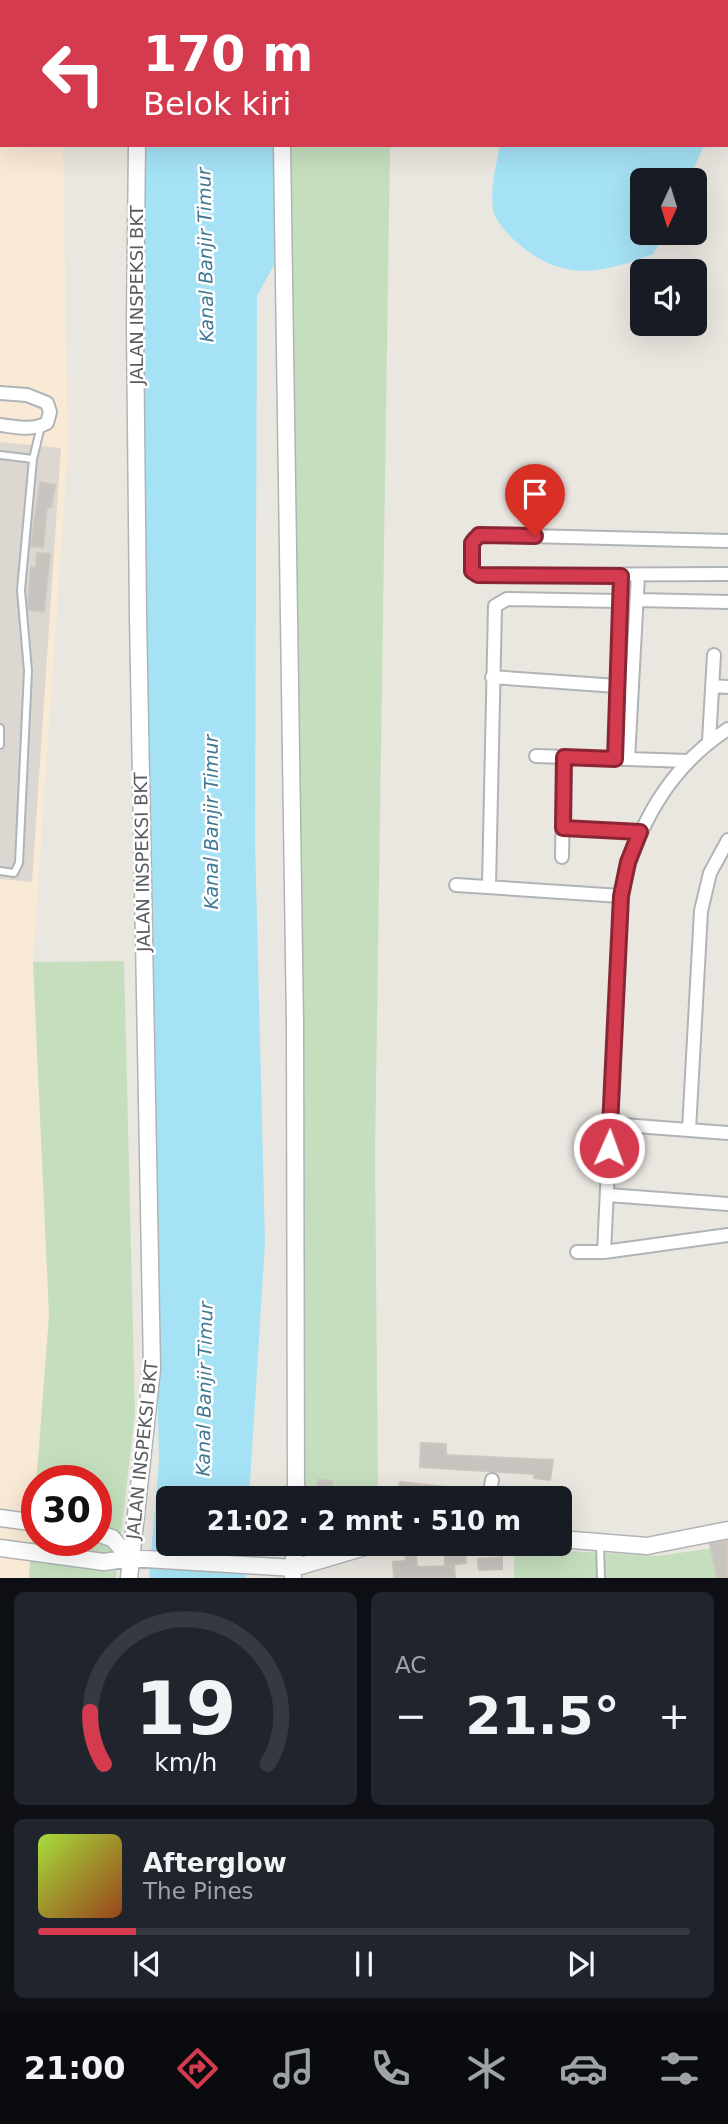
<!DOCTYPE html>
<html lang="id">
<meta charset="utf-8">
<style>
body{margin:0;font-family:"DejaVu Sans",sans-serif;background:#20242c;color:#f1f3f6;height:100vh;display:flex;flex-direction:column;font-size:26px;white-space:nowrap}
*{box-sizing:border-box;margin:0}
p{font-size:23px;color:#9ea1a6}
.icon{flex:none;width:38px;height:38px;fill:none;stroke:currentColor;stroke-width:2;stroke-linecap:round;stroke-linejoin:round}
.map{position:relative;height:1578px;overflow:hidden}
.side{display:flex;flex-direction:column;gap:14px;padding:14px;background:#0d0f14;flex:1}
.side>*{flex:none}
.banner{position:absolute;left:0px;top:0px;width:728px;height:147px;box-shadow:0 7px 28px #0002;background:#d53b4e;color:#fff;overflow:hidden}
.needle{width:46px;rotate:184deg}
.tools{position:absolute;left:630px;top:168px;display:grid;gap:14px}
.tools a{display:grid;place-items:center;width:77px;height:77px;border-radius:10px;background:#171b24;box-shadow:0 7px 28px #0002;font-size:35px}
.speed{position:absolute;left:21px;top:1465px;display:flex;gap:14px;font-size:35px;font-weight:700;text-align:center}
.speed>*{display:grid;place-content:center;width:91px;height:91px;border-radius:50%;background:#171b24;box-shadow:0 7px 28px #0002;line-height:1}
.speed .limit{border:10px solid #d22;background:#fff;color:#111}
.pin{position:absolute;display:grid;place-items:center;width:60px;height:60px;color:#fff;margin:-72px -30px;border-radius:50% 50% 50% 0;rotate:-45deg;box-shadow:0 0 7px #0007}
.pin .icon{rotate:45deg}
.me{position:absolute;width:77px;margin:-38px;rotate:2deg;stroke-linejoin:round;filter:drop-shadow(0 0 5px #0008)}
.turn{display:flex;align-items:center;gap:24px;height:147px;padding:0 28px;font-size:32px}
.turn .icon{width:91px;height:91px;stroke-width:2.5}
.turn b{display:block;font-size:49px;line-height:60px}
.big{font-size:52px;font-weight:600;line-height:1.1}
.side .widget{flex:1;display:flex;flex-direction:column;justify-content:center;gap:10px;min-width:0;padding:0 24px;border-radius:10px;background:#20242c}
.side .dial{align-items:center;gap:0}
.dial svg{height:182px;overflow:visible;fill:none;stroke:#363941;stroke-width:7;stroke-linecap:round;text-anchor:middle}
.dial text{fill:#f1f3f6;stroke:none}
.song{display:flex;align-items:center;gap:21px}
.cover{width:84px;height:84px;border-radius:10px;background:linear-gradient(135deg,hsl(80 70% 55%),hsl(20 70% 35%))}
.played{height:7px;border-radius:4px;background:linear-gradient(90deg,#d53b4e 15%,#363941 15%)}
.keys{display:flex;justify-content:space-around;direction:ltr}
.heat{display:flex;justify-content:space-between;align-items:center;font-size:38px;direction:ltr}
.side .tiles{flex:1;display:grid;gap:14px;grid-template-columns:1fr 1fr}
.widget:last-child{grid-column:span 2}
.trip{position:absolute;left:156px;top:1486px;width:416px;height:70px;border-radius:10px;background:#171b24;box-shadow:0 7px 28px #0002;font-weight:600;line-height:70px;text-align:center}
.dock{display:flex;height:112px;justify-content:space-around;align-items:center;background:#090b0e;color:#9ea1a6}
.dock .icon{width:49px;height:49px}
.dock .current{color:#d53b4e}
.dock b{font-size:32px;color:#f1f3f6}
.map>svg:first-child{display:block}
.commercial{fill:#f9ead6}
.education{fill:#ddd7d1}
.green{fill:#c5dfbe;fill-rule:evenodd}
.water{fill:#a5e2f5}
.building{fill:#c7c3be;stroke:#cec6bf;stroke-width:2}
.lines{fill:none;stroke-linecap:round;stroke-linejoin:round}
.service-casing{stroke:#b0b4b6;stroke-width:10}
.minor-casing{stroke:#b0b4b6;stroke-width:16}
.tertiary-casing{stroke:#b0b4b6;stroke-width:19}
.service{stroke:#fff;stroke-width:6}
.minor{stroke:#fff;stroke-width:12}
.tertiary{stroke:#fff;stroke-width:16}
.route-casing{stroke:#8a2633;stroke-width:18}
.route{stroke:#d53b4e;stroke-width:12}
.labels{text-anchor:middle;dominant-baseline:central;stroke-width:5;stroke-linejoin:round;paint-order:stroke}
.street-label{font-size:18px;fill:#595d5f;stroke:#fff}
.water-label{font-size:19px;font-style:italic;fill:#407993;stroke:#fff}
</style>
<div class="map">
<svg width="728" height="1578" viewBox="0 0 728 1578">
<rect width="100%" height="100%" fill="#eae6e0"/>
<path class="commercial" d="M 0,0 L 68,0 L 2,2 L 2,145 L 63,145 L 68,450 L 33,962 L 49,1316 L 29,1578 L 0,1578 Z"/>
<path class="education" d="M 0,442 L 61,448 L 32,882 L 0,879 Z"/>
<path class="green" d="M 282,145 L 390,145 L 375,1155 L 378,1498 L 294,1498 Z
M 124,961 L 135,1413 L 116,1578 L 29,1578 L 49,1316 L 33,962 ZM 37,1480 L 96,1480 L 96,1540 L 37,1540 Z
M 294,1544 L 375,1544 L 294,1568 Z
M 514,1548 L 657,1556 L 714,1548 L 718,1578 L 514,1578 Z"/>
<path class="water" d="M 141,145 L 282,145 L 282,250 L 257,296 L 255,841 L 265,1243 L 249,1498 L 168,1498 L 168,1544 L 247,1544 L 245,1578 L 149,1578 L 159,1462 L 140,561 Z
M 500,145 L 704,145 L 689,180 L 642,180 L 642,233 L 665,233 L 653,254 C 599,275 560,282 514,240 C 507,233 494,219 493,209 C 490,188 496,166 500,145 Z"/>
<path class="building" d="M 40,482 L 55,485 L 51,507 L 47,507 L 43,547 L 31,546 Z
M 37,553 L 50,554 L 44,612 L 28,610 L 31,567 L 36,567 Z
M 421,1443 L 446,1444 L 446,1455 L 553,1460 L 550,1480 L 534,1478 L 535,1474 L 420,1467 Z
M 318,1480 L 332,1481 L 331,1493 L 317,1492 Z
M 400,1482 L 481,1491 L 480,1498 L 397,1498 Z
M 727,1541 L 728,1578 L 717,1578 L 710,1544 Z
M 415,1549 L 417,1567 L 454,1566 L 455,1578 L 394,1578 L 393,1562 L 406,1561 L 405,1550 Z
M 465,1549 L 466,1563 L 445,1565 L 445,1550 Z
M 502,1557 L 502,1569 L 479,1570 L 478,1559 Z"/>
<g class="lines">
<defs>
<path id="service" d="M 0,455 L 33,459
M 0,728 L 0,745
M 0,871 L 14,873 L 19,863 L 28,671 L 21,590 L 33,459 L 41,426
M 600,1545 L 601,1578"/>
<path id="minor" d="M 30,2 L 30,0
M 0,393 L 27,395 L 47,403 L 50,412 L 47,423 C 32,431 16,427 0,425
M 728,541 L 483,535 L 473,539 L 471,568 L 478,575 L 728,574
M 637,600 L 728,602
M 492,677 L 617,686
M 712,686 L 728,687
M 709,741 L 714,655
M 536,756 L 689,761
M 615,759 L 621,576
M 628,759 L 638,575
M 563,828 L 640,832
M 562,857 L 564,757
M 456,885 L 621,896
M 489,886 L 495,606 L 507,599 L 620,601
M 610,1124 L 728,1133
M 689,1130 L 701,911 L 710,873 L 728,840
M 608,1195 L 728,1204
M 577,1252 L 604,1252 L 728,1235
M 604,1252 L 621,896 C 635,828 669,767 728,729
M 489,1498 L 492,1480"/>
<path id="tertiary" d="M 139,2 L 139,0
M 284,2 L 285,0
M 282,145 L 295,1024 L 296,1498
M 0,1518 L 37,1523
M 96,1533 L 112,1538 L 130,1558
M 560,1539 L 647,1546 L 728,1530
M 0,1548 L 104,1562 L 130,1558 L 294,1568 L 375,1544
M 293,1576 L 295,1544
M 129,1578 L 152,1369 L 138,616 L 135,326 L 137,145"/>
</defs>
<use href="#service" class="service-casing"/>
<use href="#minor" class="minor-casing"/>
<use href="#tertiary" class="tertiary-casing"/>
<use href="#service" class="service"/>
<use href="#minor" class="minor"/>
<use href="#tertiary" class="tertiary"/>
</g>
<g class="lines">
<defs>
<path id="route" d="M 535,536 L 479,535 L 472,543 L 472,571 L 478,575 L 621,576 L 615,759 L 564,757 L 563,828 L 640,832 L 628,862 L 621,896 L 609,1148"/>
</defs>
<use href="#route" class="route-casing"/>
<use href="#route" class="route"/>
</g>
<g class="labels">
<g class="street-label">
<text transform="translate(136 295) rotate(-90)">JALAN INSPEKSI BKT</text>
<text transform="translate(142 862) rotate(-91)">JALAN INSPEKSI BKT</text>
<text transform="translate(142 1450) rotate(-84)">JALAN INSPEKSI BKT</text>
</g>
<g class="water-label">
<text transform="translate(205 255) rotate(-91)">Kanal Banjir Timur</text>
<text transform="translate(211 822) rotate(-90)">Kanal Banjir Timur</text>
<text transform="translate(204 1389) rotate(-89)">Kanal Banjir Timur</text>
</g>
</g>
</svg>
<div class="tools">
<a><svg class="needle" viewBox="-14 -14 28 28"><path d="M0-13l5 13h-10z" fill="#e53935"/><path d="M0 13l5-13h-10z" fill="#9ea1a6"/></svg></a>
<a><svg class="icon" aria-label="sound" viewBox="0 0 24 24"><path d="M4 9h4l5-4v14l-5-4H4zM17 9q2 3 0 6"/></svg></a>
</div>
<div class="speed"><div class="limit">30</div></div>
<div class="pin" style="left:535px;top:536px;background:#d93025"><svg class="icon" aria-label="arrive" viewBox="0 0 24 24"><path d="M6 21V4h12l-3 4 3 4H6"/></svg></div>
<svg class="me" style="left:609px;top:1148px" viewBox="-20 -20 40 40"><circle r="17" fill="#d53b4e" stroke="#fff" stroke-width="3"/><path d="M0-11L8 9 0 5-8 9z" fill="#fff"/></svg>
<div class="trip">21:02 · 2 mnt · 510 m</div>
<div class="banner">
<div class="turn"><svg class="icon" aria-label="left" viewBox="0 0 24 24"><path d="M17 20v-9H6M10 6l-5 5 5 5"/></svg><div><b>170 m</b>Belok kiri</div></div>
</div>
</div>
<section class="side">
<div class="tiles">
<div class="widget dial"><svg viewBox="0 0 100 80">
<path d="M14 69A42 42 0 1 1 86 69"/>
<path d="M14 69A42 42 0 0 1 8 46" stroke="#d53b4e"/>
<text x="50" y="56" font-size="32" font-weight="700">19</text>
<text x="50" y="72" font-size="11">km/h</text>
</svg></div>
<div class="widget"><p>AC</p>
<div class="heat"><a>−</a><b class="big">21.5°</b><a>+</a></div>
</div>
<div class="widget">
<div class="song"><i class="cover"></i><div><b>Afterglow</b><p>The Pines</p></div></div>
<div class="played"></div>
<div class="keys"><svg class="icon" aria-label="previous" viewBox="0 0 24 24"><path d="M18 5L8 12l10 7zM5 5v14"/></svg><svg class="icon" aria-label="pause" viewBox="0 0 24 24"><path d="M8 5v14M16 5v14"/></svg><svg class="icon" aria-label="next" viewBox="0 0 24 24"><path d="M6 5l10 7-10 7zM19 5v14"/></svg></div>
</div>
</div>
</section>
<nav class="dock">
<b>21:00</b>
<svg class="icon current" aria-label="directions" viewBox="0 0 24 24"><path d="M12 3l9 9-9 9-9-9zM9 14v-3h6M13 9l2 2-2 2"/></svg>
<svg class="icon" aria-label="music" viewBox="0 0 24 24"><path d="M9 18V5l10-2v13"/><circle cx="6" cy="18" r="3"/><circle cx="16" cy="16" r="3"/></svg>
<svg class="icon" aria-label="phone" viewBox="0 0 24 24"><path d="M5 4h4l2 5-3 2q2 4 5 5l2-3 5 2v4C11 20 4 13 5 4z"/></svg>
<svg class="icon" aria-label="climate" viewBox="0 0 24 24"><path d="M12 3v18M4 7l16 10M4 17L20 7"/></svg>
<svg class="icon" aria-label="car" viewBox="0 0 24 24"><path d="M5 17H2v-5l4-1 3-4h7l3 4 3 1v5h-3M9 17h6M6 11h13"/><circle cx="7" cy="17" r="2"/><circle cx="17" cy="17" r="2"/></svg>
<svg class="icon" aria-label="filters" viewBox="0 0 24 24"><path d="M4 7h16M4 17h16"/><circle cx="9" cy="7" r="2"/><circle cx="15" cy="17" r="2"/></svg>
</nav>
